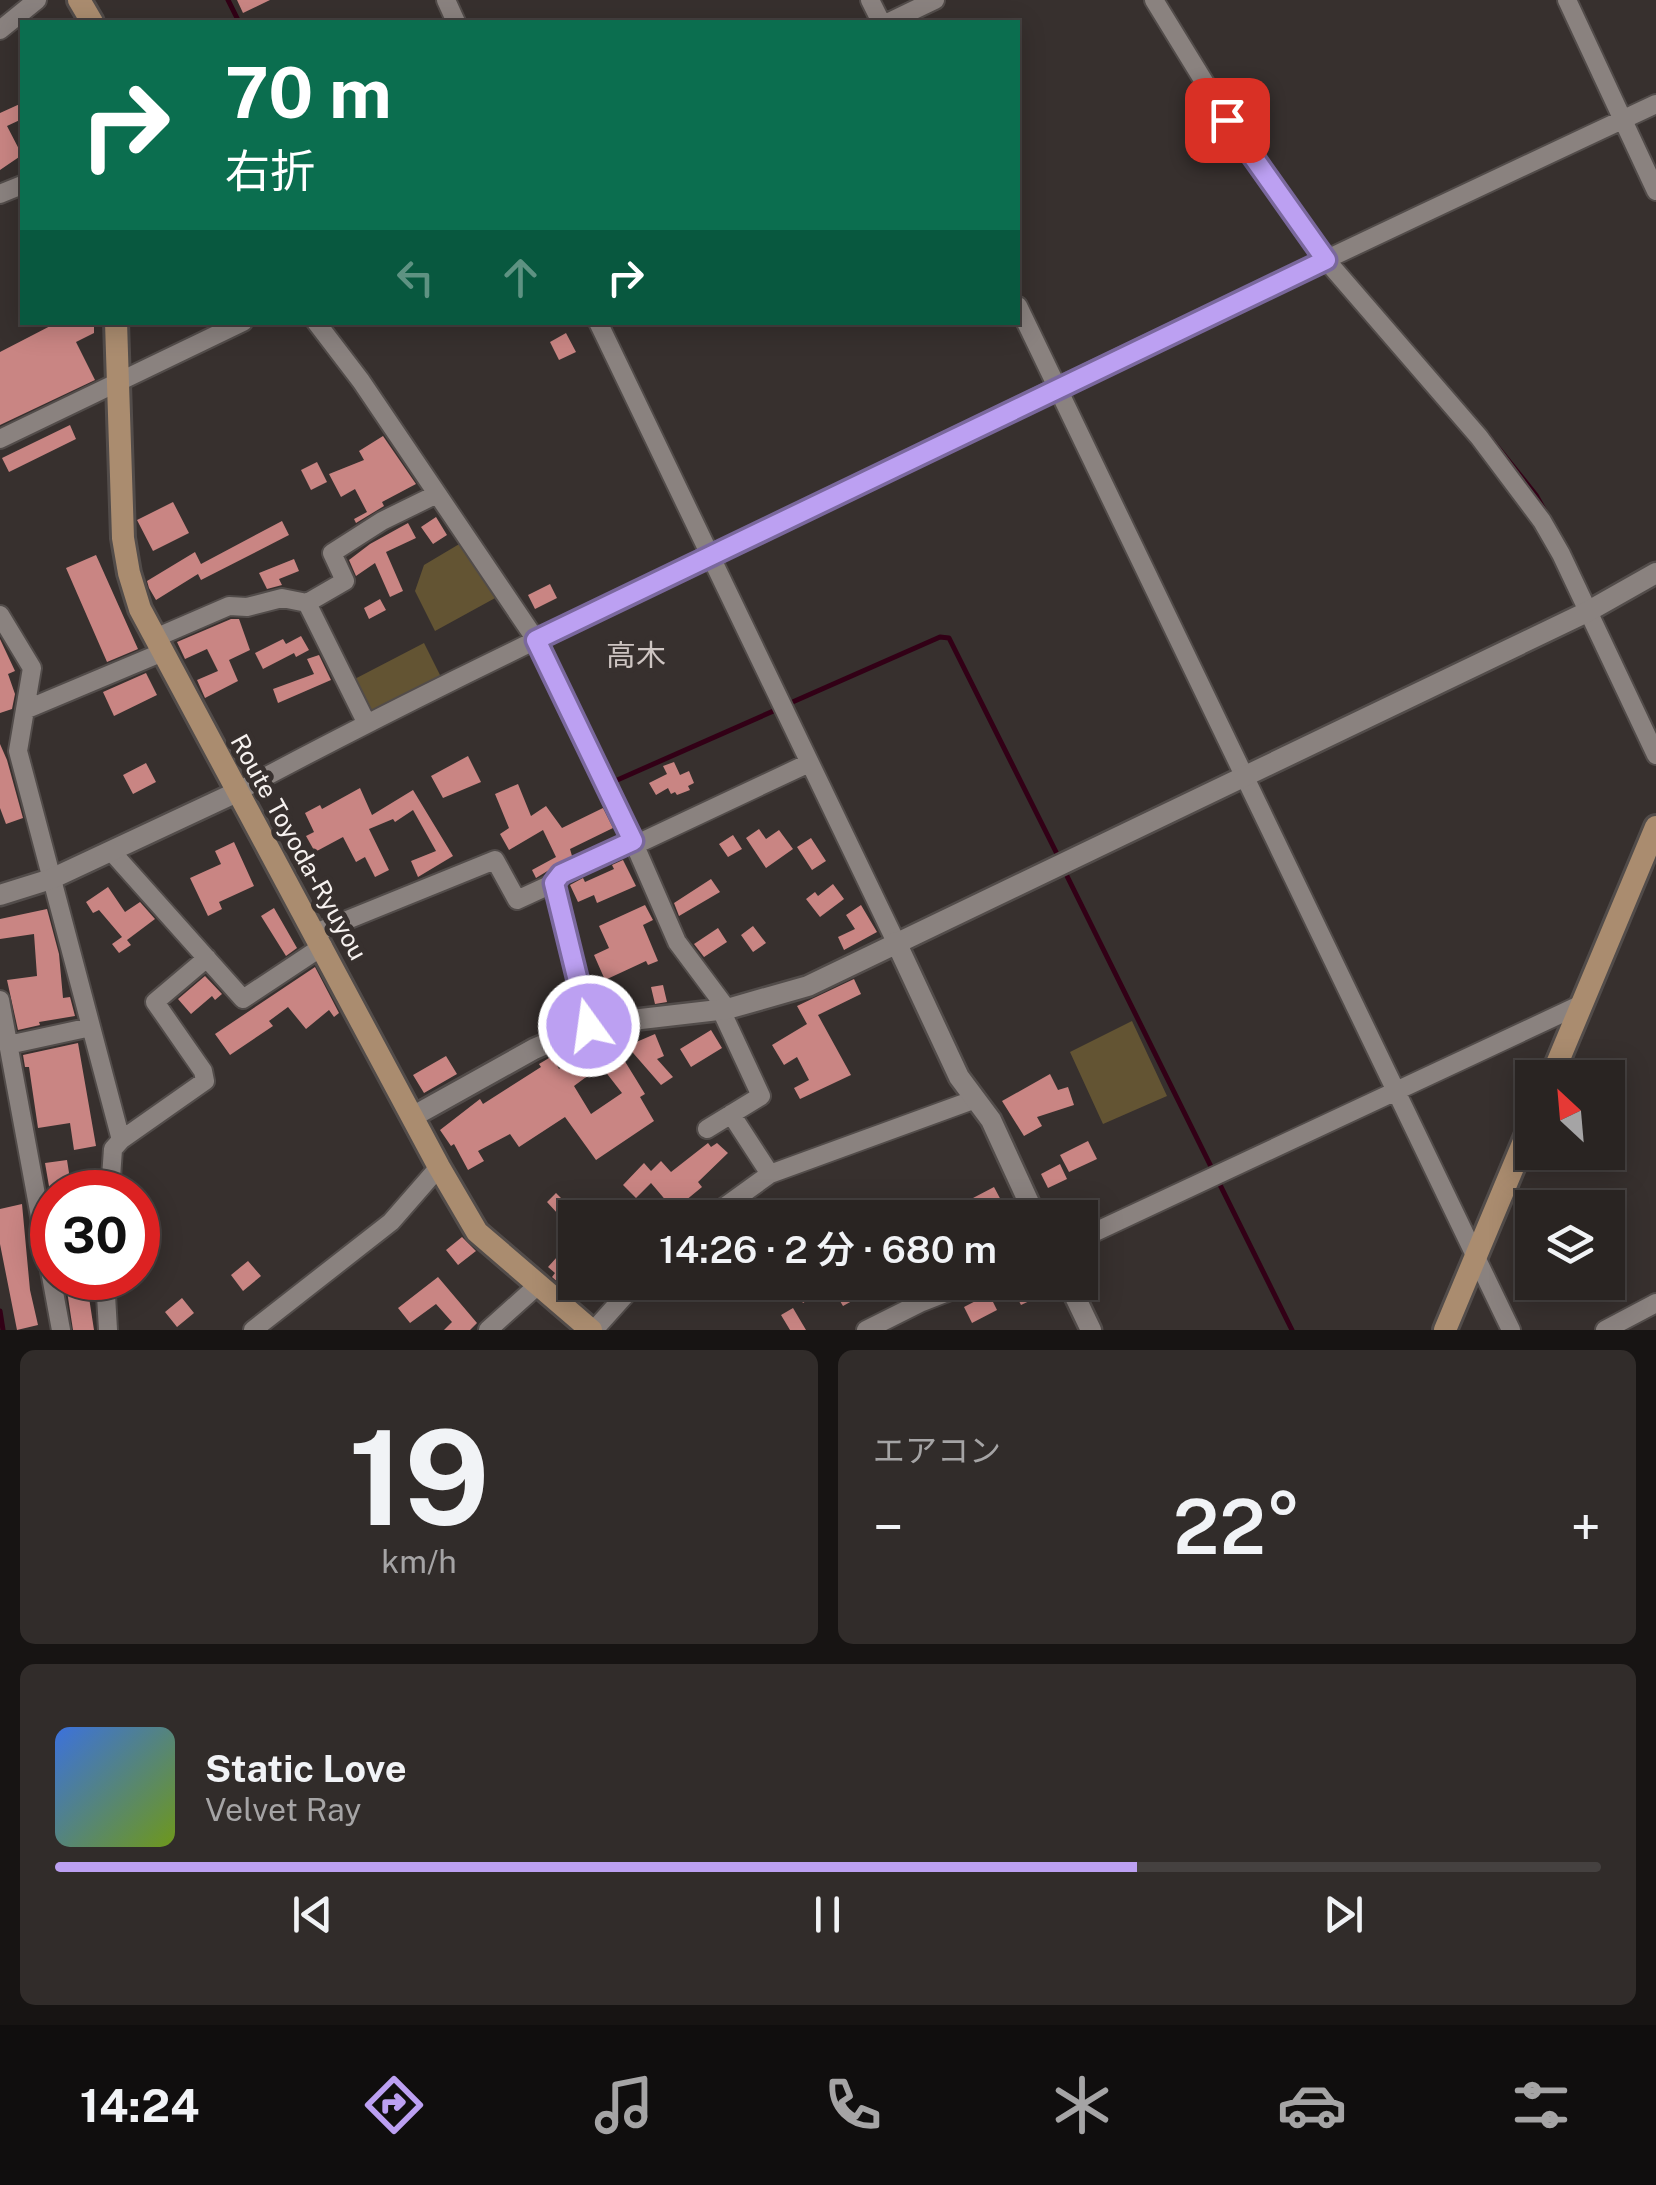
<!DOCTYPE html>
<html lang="ja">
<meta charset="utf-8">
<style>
body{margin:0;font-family:"Public Sans","Noto Sans JP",sans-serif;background:#312c2a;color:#f1f3f6;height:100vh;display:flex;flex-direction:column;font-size:38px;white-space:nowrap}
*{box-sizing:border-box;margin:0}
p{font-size:32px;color:#a5a4a5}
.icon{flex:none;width:55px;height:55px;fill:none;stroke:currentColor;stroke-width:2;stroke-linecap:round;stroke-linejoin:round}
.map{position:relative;height:1330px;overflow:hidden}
.details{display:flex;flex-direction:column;gap:20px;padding:20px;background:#171413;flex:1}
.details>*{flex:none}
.guide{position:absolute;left:20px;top:20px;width:1000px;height:305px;border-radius:0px;box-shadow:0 5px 25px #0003,0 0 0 2px #454140;background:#0b6e4f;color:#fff;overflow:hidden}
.needle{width:65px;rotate:334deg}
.controls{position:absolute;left:1515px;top:1060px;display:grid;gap:20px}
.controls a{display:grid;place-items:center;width:110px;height:110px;border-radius:0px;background:#292422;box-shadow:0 5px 25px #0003,0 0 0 2px #454140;font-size:50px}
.speed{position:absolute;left:30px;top:1170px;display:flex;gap:20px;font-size:50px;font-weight:700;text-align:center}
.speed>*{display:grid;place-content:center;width:130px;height:130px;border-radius:50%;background:#292422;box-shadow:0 5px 25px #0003,0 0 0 2px #454140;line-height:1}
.speed .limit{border:15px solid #d22;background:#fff;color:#111}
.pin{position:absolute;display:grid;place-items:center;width:85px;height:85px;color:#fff;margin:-42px;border-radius:20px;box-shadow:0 5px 15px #0006}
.me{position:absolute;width:110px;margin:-55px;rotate:346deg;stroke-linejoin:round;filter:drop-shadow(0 0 8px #0008)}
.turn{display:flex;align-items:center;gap:35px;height:210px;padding:0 40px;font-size:45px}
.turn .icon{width:130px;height:130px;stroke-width:2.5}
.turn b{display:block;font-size:70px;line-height:85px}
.lanes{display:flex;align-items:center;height:95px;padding:0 40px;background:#0003;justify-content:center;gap:50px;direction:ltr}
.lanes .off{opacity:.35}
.big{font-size:75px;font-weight:600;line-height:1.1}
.details .card{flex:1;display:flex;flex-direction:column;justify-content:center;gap:15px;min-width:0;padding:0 35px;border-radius:15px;background:#312c2a}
.details .dial{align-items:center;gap:0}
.dial b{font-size:130px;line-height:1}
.song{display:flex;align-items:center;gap:30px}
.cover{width:120px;height:120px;border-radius:15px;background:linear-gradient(135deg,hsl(220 70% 55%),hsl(80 70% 35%))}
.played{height:10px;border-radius:5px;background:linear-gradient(90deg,#bca0f2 70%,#454140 70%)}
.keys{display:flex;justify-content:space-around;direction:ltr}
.heat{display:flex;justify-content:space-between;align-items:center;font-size:55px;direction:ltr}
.details .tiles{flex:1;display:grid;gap:20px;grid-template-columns:1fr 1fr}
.card:last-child{grid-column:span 2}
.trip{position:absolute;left:558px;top:1200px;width:540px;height:100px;border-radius:0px;background:#292422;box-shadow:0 5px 25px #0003,0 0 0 2px #454140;font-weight:600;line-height:100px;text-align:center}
.tabs{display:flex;height:160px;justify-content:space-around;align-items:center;background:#100e0e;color:#a5a4a5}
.tabs .icon{width:70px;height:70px}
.tabs .on{color:#bca0f2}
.tabs b{font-size:45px;color:#f1f3f6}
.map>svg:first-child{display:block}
.green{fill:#635433}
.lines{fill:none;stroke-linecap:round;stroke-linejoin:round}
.stream{stroke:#320016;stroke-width:5}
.building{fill:#c98583;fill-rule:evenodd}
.minor-casing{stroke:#524c4a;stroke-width:22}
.tertiary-casing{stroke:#524c4a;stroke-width:25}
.secondary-casing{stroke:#524c4a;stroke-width:28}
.minor{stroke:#8a827f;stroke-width:18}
.tertiary{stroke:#8a827f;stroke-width:20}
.secondary{stroke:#aa8c6f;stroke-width:22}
.route-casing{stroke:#7a689d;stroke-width:25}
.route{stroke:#bca0f2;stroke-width:18}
.labels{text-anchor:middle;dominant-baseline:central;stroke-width:10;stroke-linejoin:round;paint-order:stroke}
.street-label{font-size:25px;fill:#f6f1ef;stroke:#37302e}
.quarter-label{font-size:30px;fill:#cec5c2;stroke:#37302e}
</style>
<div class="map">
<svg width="1656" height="1330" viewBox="0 0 1656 1330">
<rect width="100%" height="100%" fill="#37302e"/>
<path class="green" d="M 461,543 L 497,597 L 435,631 L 415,591 L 424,565 Z
M 424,643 L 441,677 L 365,718 L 347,683 Z
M 1132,1021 L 1167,1096 L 1103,1124 L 1070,1052 Z"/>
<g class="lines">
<path class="stream" d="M 228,0 L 239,22
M 1487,434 L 1536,495 L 1546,513
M 572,695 L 615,781 L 778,709
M 788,704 L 940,637 L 949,638 L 1060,860
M 1064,870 L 1292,1330
M 0,1311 L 3,1330"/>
</g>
<path class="building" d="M 237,0 L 270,0 L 243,13 Z
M 22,103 L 22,119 L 7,126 L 22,155 L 0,170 L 0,113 Z
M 58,322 L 94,322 L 94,333 L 76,342 L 95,380 L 0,425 L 0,352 Z
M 566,333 L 576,352 L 559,360 L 550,342 Z
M 70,425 L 76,439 L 9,472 L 2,458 Z
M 383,436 L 416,484 L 382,502 L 384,506 L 356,523 L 354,519 L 367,512 L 355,489 L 341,497 L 329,474 L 364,460 L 359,451 Z
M 317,462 L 327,482 L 311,490 L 301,470 Z
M 173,502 L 189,533 L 153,551 L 137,520 Z
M 436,517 L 447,535 L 433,544 L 421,527 Z
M 282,521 L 289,535 L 201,580 L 198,574 L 156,600 L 149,588 L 147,581 L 195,552 L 201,564 Z
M 408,523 L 416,538 L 386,552 L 403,591 L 390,597 L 375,563 L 356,576 L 349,560 L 370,544 Z
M 96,555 L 138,649 L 107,662 L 66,568 Z
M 294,559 L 299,571 L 279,579 L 282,585 L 267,589 L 259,573 Z
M 550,584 L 557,598 L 535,609 L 528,595 Z
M 380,599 L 386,610 L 369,619 L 364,608 Z
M 231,619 L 239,619 L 250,650 L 229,660 L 238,681 L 205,698 L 197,680 L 218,671 L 207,649 L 185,659 L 177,642 Z
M 301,636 L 309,650 L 296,657 L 294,653 L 263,669 L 255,653 L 283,639 L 286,644 Z
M 0,639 L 15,671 L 8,674 L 15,694 L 12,709 L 0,713 Z
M 319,655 L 331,680 L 278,703 L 273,689 L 314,674 L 307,659 Z
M 146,673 L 157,695 L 114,716 L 103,692 Z
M 0,744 L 7,760 L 23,818 L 6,824 L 0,808 Z
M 468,756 L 481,782 L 443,798 L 431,776 Z
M 674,762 L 680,775 L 689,771 L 694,783 L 688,786 L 690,790 L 677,795 L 675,792 L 671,794 L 668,788 L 656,795 L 649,783 L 667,774 L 663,766 Z
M 146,763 L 156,782 L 133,794 L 123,775 Z
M 518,784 L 531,816 L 546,806 L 562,828 L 603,808 L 613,828 L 570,849 L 572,856 L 536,878 L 532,870 L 556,857 L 543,830 L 509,850 L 500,834 L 509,828 L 495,794 Z
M 360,788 L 372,815 L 413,790 L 453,856 L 418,877 L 411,861 L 436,851 L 413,810 L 395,822 L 393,819 L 369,829 L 389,870 L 375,877 L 365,857 L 356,862 L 343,837 L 315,852 L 306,836 L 314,832 L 305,813 L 320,805 L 322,809 Z
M 759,829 L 766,839 L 779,830 L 793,849 L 766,868 L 746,838 Z
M 733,835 L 742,849 L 728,857 L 719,844 Z
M 811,838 L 826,861 L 812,870 L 797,847 Z
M 234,842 L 254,886 L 219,902 L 222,909 L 208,916 L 190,878 L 221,864 L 215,851 Z
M 623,860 L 636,886 L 597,903 L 594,895 L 578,902 L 570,885 L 583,878 L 585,882 L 614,869 L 612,865 Z
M 711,879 L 720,892 L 679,916 L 674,903 Z
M 833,884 L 844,899 L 820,917 L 806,899 L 815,892 L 818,896 Z
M 108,887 L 125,912 L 140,902 L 155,919 L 127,940 L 131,945 L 119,953 L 112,944 L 122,937 L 99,910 L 93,913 L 86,902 Z
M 645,905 L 653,920 L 643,925 L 658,961 L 648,965 L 646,961 L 605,980 L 594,955 L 609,948 L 599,926 Z
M 861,905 L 877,932 L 844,950 L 838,937 L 855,929 L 846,915 Z
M 274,908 L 297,948 L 286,956 L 261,916 Z
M 47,909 L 59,954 L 63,998 L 70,997 L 75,1016 L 39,1022 L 40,1025 L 18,1030 L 7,980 L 37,976 L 34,934 L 0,939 L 0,919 Z
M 753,926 L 766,943 L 753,952 L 741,935 Z
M 718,928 L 727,942 L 704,957 L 694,944 Z
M 315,967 L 339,1013 L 334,1017 L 329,1010 L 306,1029 L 288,1007 L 269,1021 L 273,1026 L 230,1055 L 215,1034 Z
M 205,976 L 222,994 L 215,1000 L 212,996 L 191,1014 L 178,999 Z
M 854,979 L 861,994 L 818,1015 L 851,1075 L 800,1099 L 794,1088 L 809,1080 L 797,1057 L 784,1065 L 772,1045 L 807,1024 L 797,1006 Z
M 663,985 L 667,1002 L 655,1004 L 651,987 Z
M 711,1030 L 722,1048 L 691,1067 L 680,1049 Z
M 655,1034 L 664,1056 L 657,1059 L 673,1077 L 661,1085 L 627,1046 Z
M 602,1037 L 613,1052 L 618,1050 L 645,1094 L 640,1097 L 654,1121 L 596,1160 L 565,1117 L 519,1147 L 510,1134 L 478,1151 L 484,1161 L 468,1170 L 454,1144 L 451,1146 L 440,1130 L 480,1099 L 483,1104 L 541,1067 L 539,1064 L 549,1058 L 552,1056 L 559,1069 ZM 601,1066 L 622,1093 L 591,1114 L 574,1086 Z
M 78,1043 L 96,1146 L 74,1150 L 70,1123 L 38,1128 L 29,1067 L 25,1067 L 23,1055 Z
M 446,1056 L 457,1074 L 424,1093 L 413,1075 Z
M 1050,1074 L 1058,1090 L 1068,1087 L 1074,1105 L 1037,1117 L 1042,1126 L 1024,1136 L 1002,1101 Z
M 1088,1141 L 1097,1159 L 1069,1172 L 1060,1155 Z
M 708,1143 L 711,1147 L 717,1143 L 728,1153 L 698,1182 L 702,1187 L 674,1210 L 651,1183 L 636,1198 L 623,1185 L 644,1163 L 651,1171 L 661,1161 L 671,1172 Z
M 67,1160 L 72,1192 L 50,1192 L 45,1163 Z
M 1060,1164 L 1067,1179 L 1048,1188 L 1041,1174 Z
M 994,1187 L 1003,1204 L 983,1216 L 973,1198 Z
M 556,1193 L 568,1205 L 558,1214 L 547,1202 Z
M 22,1204 L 30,1290 L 38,1325 L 17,1330 L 0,1244 L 0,1209 Z
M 462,1237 L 476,1251 L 458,1265 L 446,1250 Z
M 566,1247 L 575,1256 L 575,1272 L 562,1286 L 552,1277 L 555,1273 L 548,1267 Z
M 248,1261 L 261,1276 L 243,1291 L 231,1275 Z
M 438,1277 L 477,1323 L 470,1330 L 444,1330 L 452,1322 L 436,1304 L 410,1323 L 398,1308 Z
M 65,1278 L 86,1278 L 94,1330 L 73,1330 Z
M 790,1282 L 819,1282 L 823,1290 L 803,1303 Z
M 838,1282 L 865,1282 L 870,1291 L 843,1306 L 831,1286 Z
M 887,1282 L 922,1282 L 895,1297 Z
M 1022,1282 L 1036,1282 L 1042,1295 L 1021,1305 L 1012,1287 Z
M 989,1294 L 997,1310 L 972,1323 L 964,1307 Z
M 182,1298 L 194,1313 L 177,1327 L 165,1312 Z
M 793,1308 L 806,1330 L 790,1330 L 781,1315 Z"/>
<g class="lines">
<defs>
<path id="minor" d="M 446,0 L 456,22
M 870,0 L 881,22
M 1154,0 L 1227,119 L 1326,260 L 1479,437 L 1542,521 L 1561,554 L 1656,755
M 1567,0 L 1656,191
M 889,22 L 935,0
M 0,30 L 37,0
M 0,194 L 22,185
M 1018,306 L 1511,1330
M 316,322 L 361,381 L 536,640 L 633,841 L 677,942 L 727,1009
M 598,322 L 896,942
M 0,439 L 243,322
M 307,603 L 367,724
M 0,615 L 32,668 L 18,751 L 121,1140 L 113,1149 L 110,1192
M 155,638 L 229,606 L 247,607 L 282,598 L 307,603 L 345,581 L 332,553 L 382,521 L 437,494
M 25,710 L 163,652
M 237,792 C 409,699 586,616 762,531 C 1059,386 1357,244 1656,104
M 635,845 L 809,763
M 111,851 L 243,999 L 323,946
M 554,883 L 589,1025
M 315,933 L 495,860 L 517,900 L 554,883 L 561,875 L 633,841
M 0,1000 L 61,1330
M 8,1045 L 91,1027
M 731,1114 L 770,1174
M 707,1129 L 761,1096 L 721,1010
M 121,1140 L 205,1081 L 203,1071 L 155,1002 L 207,958
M 709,1218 L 770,1174 L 973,1100
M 1080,1239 L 1582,1004
M 105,1278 L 108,1330
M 253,1330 L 391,1222 L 439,1167
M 488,1330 L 538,1285
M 594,1330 L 637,1282
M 866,1330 L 922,1302 L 973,1282
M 1605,1330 L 1656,1303"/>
<path id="tertiary" d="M 0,895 L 51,879 L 237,792
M 896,942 L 959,1077 L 991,1120 L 1036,1218
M 412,1117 L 534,1049 L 589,1025 L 727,1009 L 808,986 L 1587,612 L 1656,573
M 1068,1282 L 1091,1330"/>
<path id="secondary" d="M 79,0 L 92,22
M 116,322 L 123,538 L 129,573 L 140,609 L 439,1167 L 477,1232 L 591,1330
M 1551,1078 L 1656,827
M 1445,1330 L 1532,1122"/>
</defs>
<use href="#minor" class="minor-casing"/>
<use href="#tertiary" class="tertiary-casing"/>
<use href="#secondary" class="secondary-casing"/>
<use href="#minor" class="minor"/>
<use href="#tertiary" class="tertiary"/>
<use href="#secondary" class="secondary"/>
</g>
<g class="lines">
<defs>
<path id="route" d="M 589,1026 L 554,883 L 561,874 L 633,841 L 536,640 L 1326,260 L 1227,120"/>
</defs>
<use href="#route" class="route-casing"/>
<use href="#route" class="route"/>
</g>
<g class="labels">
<g class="street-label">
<text transform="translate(299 847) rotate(61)">Route Toyoda-Ryuyou</text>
</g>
<g class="quarter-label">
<text x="636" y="655">高木</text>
</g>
</g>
</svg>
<div class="controls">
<a><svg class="needle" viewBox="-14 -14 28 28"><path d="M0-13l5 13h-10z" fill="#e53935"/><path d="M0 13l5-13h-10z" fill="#a5a4a5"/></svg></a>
<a><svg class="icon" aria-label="layers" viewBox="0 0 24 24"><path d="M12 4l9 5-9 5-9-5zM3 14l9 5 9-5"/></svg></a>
</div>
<div class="speed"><div class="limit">30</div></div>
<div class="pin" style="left:1227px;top:120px;background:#d93025"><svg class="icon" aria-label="arrive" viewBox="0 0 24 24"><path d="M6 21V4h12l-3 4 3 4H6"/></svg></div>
<svg class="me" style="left:589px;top:1026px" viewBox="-20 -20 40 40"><circle r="17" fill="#bca0f2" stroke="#fff" stroke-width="3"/><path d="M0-11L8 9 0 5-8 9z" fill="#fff"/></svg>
<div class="trip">14:26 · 2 分 · 680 m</div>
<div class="guide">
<div class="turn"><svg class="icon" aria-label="right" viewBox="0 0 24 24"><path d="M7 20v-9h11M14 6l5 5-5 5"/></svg><div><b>70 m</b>右折</div></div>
<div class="lanes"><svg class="icon off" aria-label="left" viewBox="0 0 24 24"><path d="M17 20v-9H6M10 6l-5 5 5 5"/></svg><svg class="icon off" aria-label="ahead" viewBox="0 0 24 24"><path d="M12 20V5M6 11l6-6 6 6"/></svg><svg class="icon" aria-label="right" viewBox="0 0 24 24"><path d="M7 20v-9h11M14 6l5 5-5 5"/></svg></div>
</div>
</div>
<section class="details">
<div class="tiles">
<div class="card dial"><b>19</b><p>km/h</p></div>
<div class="card"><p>エアコン</p>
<div class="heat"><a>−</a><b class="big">22°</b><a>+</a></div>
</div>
<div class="card">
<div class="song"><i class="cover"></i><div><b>Static Love</b><p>Velvet Ray</p></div></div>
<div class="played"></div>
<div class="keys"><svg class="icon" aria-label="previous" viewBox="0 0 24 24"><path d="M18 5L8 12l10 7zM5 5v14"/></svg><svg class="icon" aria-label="pause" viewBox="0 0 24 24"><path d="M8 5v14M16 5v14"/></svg><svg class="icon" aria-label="next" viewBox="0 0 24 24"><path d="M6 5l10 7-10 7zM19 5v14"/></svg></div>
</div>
</div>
</section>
<nav class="tabs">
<b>14:24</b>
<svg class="icon on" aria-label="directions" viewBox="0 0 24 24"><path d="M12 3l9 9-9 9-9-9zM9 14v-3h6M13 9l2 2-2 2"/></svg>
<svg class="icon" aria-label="music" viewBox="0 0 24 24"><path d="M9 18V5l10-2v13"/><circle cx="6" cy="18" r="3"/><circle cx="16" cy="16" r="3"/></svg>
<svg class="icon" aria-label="phone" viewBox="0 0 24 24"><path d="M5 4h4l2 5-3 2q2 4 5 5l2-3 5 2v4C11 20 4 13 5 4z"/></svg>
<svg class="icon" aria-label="climate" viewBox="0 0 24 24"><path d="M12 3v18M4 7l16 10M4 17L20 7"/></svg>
<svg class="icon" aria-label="car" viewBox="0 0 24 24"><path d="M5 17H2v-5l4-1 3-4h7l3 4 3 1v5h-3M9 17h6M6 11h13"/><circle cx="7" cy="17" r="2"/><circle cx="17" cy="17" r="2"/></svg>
<svg class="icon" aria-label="filters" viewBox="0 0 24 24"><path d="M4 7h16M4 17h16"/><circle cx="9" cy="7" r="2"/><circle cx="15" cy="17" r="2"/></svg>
</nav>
